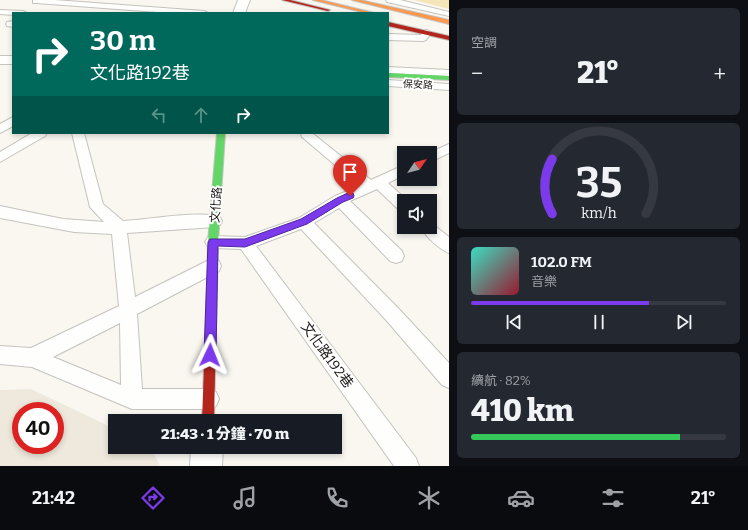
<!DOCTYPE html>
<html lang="zh-TW">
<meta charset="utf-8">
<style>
body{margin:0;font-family:Bitter,"Noto Sans TC",serif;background:#242831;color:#f1f3f6;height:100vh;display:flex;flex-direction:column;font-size:15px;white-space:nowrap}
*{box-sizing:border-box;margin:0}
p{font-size:13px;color:#9ea1a6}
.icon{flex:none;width:22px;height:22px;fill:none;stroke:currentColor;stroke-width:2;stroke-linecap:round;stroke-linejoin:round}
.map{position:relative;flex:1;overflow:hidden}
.sheet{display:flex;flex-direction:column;gap:8px;padding:8px;background:#0d0f14;width:299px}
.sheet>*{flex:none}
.banner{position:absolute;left:12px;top:12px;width:377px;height:122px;border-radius:0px;box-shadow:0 2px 6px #0003;background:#00695c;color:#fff;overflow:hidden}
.needle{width:26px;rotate:55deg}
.controls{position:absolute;left:397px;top:146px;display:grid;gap:8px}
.controls a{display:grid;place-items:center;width:40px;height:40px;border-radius:0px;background:#171b24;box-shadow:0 2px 6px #0003;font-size:20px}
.speed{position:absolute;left:12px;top:402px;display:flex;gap:8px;font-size:20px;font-weight:700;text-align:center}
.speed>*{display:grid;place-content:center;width:52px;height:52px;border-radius:50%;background:#171b24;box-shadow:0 2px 6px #0003;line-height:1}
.speed .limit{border:6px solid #d22;background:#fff;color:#111}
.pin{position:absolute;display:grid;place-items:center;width:34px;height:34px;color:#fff;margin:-41px -17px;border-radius:50% 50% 50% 0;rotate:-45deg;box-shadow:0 0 4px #0007}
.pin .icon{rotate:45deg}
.me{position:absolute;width:44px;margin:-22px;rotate:2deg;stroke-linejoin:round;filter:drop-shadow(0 0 3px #0008)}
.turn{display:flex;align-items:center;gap:14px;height:84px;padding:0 12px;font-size:18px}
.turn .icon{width:52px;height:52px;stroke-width:2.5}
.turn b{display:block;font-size:28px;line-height:34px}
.lanes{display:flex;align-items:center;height:38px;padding:0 12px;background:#0003;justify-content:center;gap:20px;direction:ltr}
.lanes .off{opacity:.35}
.big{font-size:30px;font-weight:800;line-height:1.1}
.sheet .card{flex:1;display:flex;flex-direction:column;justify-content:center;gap:6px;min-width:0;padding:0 14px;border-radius:6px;background:#242831}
.sheet .dial{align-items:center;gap:0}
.dial svg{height:104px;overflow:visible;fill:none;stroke:#363941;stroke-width:7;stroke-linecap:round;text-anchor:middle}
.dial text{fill:#f1f3f6;stroke:none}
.song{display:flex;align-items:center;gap:12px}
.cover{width:48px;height:48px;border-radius:6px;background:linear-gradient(135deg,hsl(170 70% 55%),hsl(350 70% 35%))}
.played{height:4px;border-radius:2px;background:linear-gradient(90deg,#7c3aed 70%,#363941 70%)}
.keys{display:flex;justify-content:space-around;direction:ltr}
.heat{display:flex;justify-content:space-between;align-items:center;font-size:22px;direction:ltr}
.charge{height:6px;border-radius:3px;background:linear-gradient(90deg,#34c759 82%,#363941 0)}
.trip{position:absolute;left:108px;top:414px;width:234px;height:40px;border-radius:0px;background:#171b24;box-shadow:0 2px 6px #0003;font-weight:800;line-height:40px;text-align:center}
.menu{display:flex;height:64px;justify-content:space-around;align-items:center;background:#090b0e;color:#9ea1a6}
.menu .icon{width:28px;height:28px}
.menu .current{color:#7c3aed}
.menu b{font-size:18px;color:#f1f3f6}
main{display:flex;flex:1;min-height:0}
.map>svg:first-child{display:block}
.built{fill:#eee9dc;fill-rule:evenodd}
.green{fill:#f5e5b8}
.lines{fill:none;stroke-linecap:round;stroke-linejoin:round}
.lane-casing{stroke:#c5c3be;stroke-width:2}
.street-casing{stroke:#c5c3be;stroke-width:2}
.fast-casing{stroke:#c5c3be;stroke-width:2}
.slow-casing{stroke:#c5c3be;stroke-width:2}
.jam-casing{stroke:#c5c3be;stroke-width:2}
.lane{fill:#fefefd;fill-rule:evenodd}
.street{fill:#fefefd;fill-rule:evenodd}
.fast{fill:#63d668;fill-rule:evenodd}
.slow{fill:#ff974d;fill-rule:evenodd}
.jam{fill:#b3261e;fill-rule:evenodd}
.route{fill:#7c3aed;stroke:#51269a}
.labels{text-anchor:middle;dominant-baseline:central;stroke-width:4;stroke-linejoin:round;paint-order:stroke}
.far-street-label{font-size:10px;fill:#191713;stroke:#fff}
.street-label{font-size:12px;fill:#191713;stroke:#fff}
.near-street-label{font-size:14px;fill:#191713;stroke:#fff}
</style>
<main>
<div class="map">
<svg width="449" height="466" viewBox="0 0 449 466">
<rect width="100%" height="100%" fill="#f9f7f0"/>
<path class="built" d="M 31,389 L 115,429 L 115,447 L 151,447 L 160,466 L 0,466 L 0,390 ZM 21,411 L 55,411 L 55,445 L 21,445 Z"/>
<path class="green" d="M 414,0 L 449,0 L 449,9 Z"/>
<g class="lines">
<defs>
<path id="lane" d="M 33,0 L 54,0 L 204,11 L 208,13 L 171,13 L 36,3 L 33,3 Z
M 386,0 L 400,0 L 449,12 L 449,16 L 387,2 Z
M 0,10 L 23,11 L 27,13 L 13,13 L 13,15 L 0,14 Z
M 13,21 L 13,27 L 7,26 L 6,24 L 7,22 Z
M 427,30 L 431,33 L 426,40 L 423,41 L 388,40 L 388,34 L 421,35 L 424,31 Z
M 388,67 L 449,70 L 449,76 L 388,73 Z
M 388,80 L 449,84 L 449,90 L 388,86 Z
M 13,117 L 13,126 L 0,133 L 0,124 Z
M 32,133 L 47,133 L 45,136 L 0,162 L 0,152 Z
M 72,133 L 84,133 L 103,204 L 123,221 C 146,220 200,210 220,217 L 222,221 L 220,225 L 215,227 L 127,233 L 135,297 L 207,261 L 213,259 L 219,261 L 221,266 L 219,271 L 137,314 L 142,389 L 209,389 L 216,392 L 219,399 L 216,406 L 209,409 L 132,409 L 32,367 L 0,364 L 0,346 L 31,348 L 119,306 L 112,234 L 74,232 L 0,218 L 0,206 L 63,219 L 104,222 L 90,207 ZM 120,323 L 121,385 L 53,357 Z
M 301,133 L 312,133 L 371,180 L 404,165 L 404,175 L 388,183 L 408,201 L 404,201 L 404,212 L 399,210 L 377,189 L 350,201 L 402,251 L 404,256 L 402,261 L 396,263 L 390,261 L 339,208 L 314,223 L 399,309 L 449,363 L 449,388 L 442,385 L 387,321 L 301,229 L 256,246 L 416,458 L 419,466 L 394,466 L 241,249 L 213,248 L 208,247 L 205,242 L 208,237 L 213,236 L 245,237 L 299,218 L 335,196 L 360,186 L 302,137 Z
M 449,144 L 449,153 L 430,162 L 429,153 Z
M 430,222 L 449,237 L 449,253 C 439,249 425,236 421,227 L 430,227 Z"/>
<path id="street" d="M 238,0 L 250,0 L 245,13 L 233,13 Z
M 0,56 L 13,56 L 13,64 L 0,64 Z
M 191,447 L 223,447 L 222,466 L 190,466 Z"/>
<path id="fast" d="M 388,73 L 449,76 L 449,80 L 388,77 Z
M 217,133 L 225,133 L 218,242 L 217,284 L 216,287 L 212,289 L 208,287 L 207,284 L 208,242 Z"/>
<path id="slow" d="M 313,0 L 321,0 L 374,13 L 366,13 Z
M 352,0 L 360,0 L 449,20 L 449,24 Z"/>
<path id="jam" d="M 282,0 L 290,0 L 330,10 L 328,11 Z
M 388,22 L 449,36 L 449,40 L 388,26 Z
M 212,279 L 216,281 L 217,284 L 214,421 L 202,421 L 207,284 L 208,281 Z"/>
</defs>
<use href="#lane" class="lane-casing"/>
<use href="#street" class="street-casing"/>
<use href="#fast" class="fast-casing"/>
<use href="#slow" class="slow-casing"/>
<use href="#jam" class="jam-casing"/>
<use href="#lane" class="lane"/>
<use href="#street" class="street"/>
<use href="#fast" class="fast"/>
<use href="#slow" class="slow"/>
<use href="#jam" class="jam"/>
</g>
<path class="route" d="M 350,192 L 353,193 L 354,196 L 353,198 L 343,202 L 307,224 L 245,247 L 218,246 L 216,355 L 214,359 L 210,361 L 206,359 L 204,355 L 208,242 L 210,239 L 245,239 L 301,219 L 337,198 Z"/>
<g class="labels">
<g class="far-street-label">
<text transform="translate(418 85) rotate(3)">保安路</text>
</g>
<g class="street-label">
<text transform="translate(216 205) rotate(-86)">文化路</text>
</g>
<g class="near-street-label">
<text transform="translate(327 355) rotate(54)">文化路192巷</text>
</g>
</g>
</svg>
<div class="controls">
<a><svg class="needle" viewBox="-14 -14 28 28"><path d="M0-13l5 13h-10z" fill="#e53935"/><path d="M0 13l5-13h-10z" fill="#9ea1a6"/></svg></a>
<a><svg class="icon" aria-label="sound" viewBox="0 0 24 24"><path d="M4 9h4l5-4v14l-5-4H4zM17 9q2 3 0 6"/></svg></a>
</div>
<div class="speed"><div class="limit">40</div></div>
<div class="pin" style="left:350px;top:196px;background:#d93025"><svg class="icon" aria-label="arrive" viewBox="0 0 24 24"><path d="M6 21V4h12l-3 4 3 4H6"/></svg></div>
<svg class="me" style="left:210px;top:355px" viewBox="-20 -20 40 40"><path d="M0-17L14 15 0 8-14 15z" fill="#7c3aed" stroke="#fff" stroke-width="4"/></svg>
<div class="trip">21:43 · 1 分鐘 · 70 m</div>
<div class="banner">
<div class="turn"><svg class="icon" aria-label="right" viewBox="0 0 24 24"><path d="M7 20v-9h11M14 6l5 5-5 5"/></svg><div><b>30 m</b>文化路192巷</div></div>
<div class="lanes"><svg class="icon off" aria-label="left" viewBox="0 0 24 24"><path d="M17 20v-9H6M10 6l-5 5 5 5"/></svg><svg class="icon off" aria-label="ahead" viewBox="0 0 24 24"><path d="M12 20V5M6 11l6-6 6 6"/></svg><svg class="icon" aria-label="right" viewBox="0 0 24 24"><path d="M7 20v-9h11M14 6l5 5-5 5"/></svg></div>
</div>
</div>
<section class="sheet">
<div class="card"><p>空調</p>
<div class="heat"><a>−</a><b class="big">21°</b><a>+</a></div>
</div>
<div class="card dial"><svg viewBox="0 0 100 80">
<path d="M14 69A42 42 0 1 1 86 69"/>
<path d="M14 69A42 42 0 0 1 14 27" stroke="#7c3aed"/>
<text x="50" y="56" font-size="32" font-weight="700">35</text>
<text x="50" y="72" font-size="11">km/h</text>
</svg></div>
<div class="card">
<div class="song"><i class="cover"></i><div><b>102.0 FM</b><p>音樂</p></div></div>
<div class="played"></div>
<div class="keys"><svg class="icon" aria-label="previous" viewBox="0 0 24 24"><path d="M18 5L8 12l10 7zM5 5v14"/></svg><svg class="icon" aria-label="pause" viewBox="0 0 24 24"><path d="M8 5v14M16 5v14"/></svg><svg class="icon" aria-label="next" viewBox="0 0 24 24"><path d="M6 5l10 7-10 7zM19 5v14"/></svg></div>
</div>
<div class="card"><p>續航 · 82%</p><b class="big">410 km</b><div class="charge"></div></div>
</section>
</main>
<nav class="menu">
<b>21:42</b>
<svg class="icon current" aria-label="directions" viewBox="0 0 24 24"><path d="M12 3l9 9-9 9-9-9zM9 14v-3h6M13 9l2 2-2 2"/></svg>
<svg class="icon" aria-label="music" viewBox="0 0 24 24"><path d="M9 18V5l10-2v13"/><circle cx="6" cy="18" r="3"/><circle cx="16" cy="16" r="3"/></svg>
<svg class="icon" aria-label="phone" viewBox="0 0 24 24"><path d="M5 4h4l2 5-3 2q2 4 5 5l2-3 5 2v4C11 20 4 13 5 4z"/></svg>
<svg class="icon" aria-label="climate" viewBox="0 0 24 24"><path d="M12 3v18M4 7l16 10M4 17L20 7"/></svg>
<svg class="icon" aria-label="car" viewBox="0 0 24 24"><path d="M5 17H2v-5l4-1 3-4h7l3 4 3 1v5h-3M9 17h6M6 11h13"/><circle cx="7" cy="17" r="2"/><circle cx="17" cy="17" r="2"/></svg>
<svg class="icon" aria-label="filters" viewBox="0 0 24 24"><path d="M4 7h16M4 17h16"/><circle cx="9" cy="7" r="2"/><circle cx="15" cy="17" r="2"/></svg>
<b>21°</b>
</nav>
